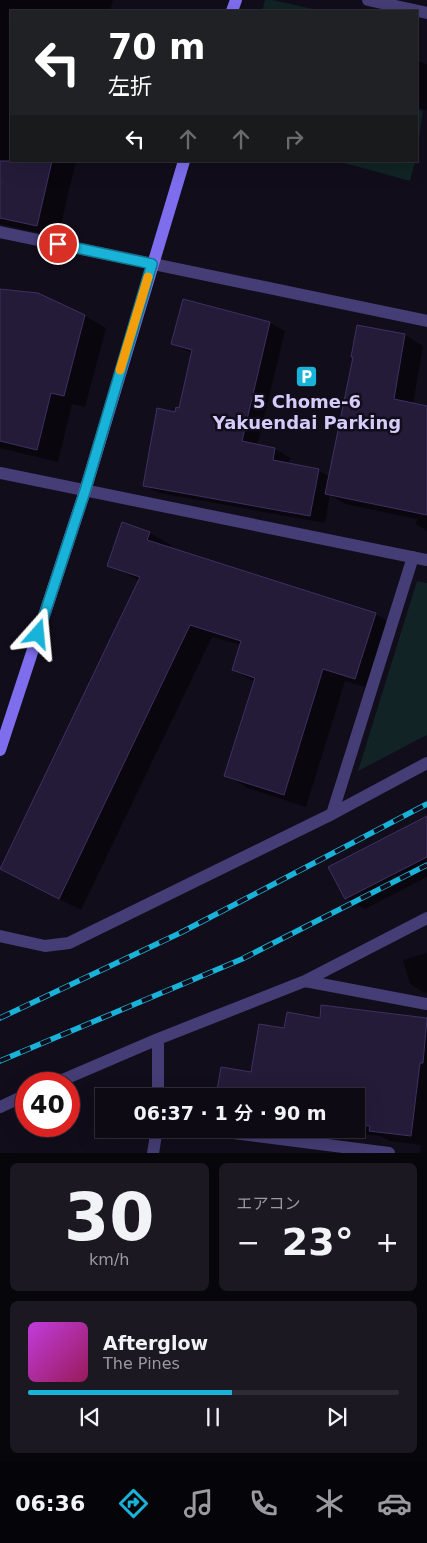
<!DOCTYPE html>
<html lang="ja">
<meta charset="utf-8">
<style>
body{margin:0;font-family:"DejaVu Sans","Noto Sans JP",sans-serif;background:#1b1822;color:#f1f3f6;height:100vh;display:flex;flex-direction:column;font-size:19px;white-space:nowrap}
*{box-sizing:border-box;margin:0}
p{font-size:16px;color:#9a9aa0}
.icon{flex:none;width:28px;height:28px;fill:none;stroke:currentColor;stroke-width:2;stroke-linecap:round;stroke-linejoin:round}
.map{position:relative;height:1153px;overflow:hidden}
.side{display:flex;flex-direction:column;gap:10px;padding:10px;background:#07060b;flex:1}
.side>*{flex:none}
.top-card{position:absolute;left:10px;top:10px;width:408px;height:152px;border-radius:0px;box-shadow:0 5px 20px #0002,0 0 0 1px #2d2b34;background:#202124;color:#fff;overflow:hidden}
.speed{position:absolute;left:15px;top:1072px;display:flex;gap:10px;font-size:25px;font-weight:700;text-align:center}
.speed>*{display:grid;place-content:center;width:65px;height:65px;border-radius:50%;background:#0d0a14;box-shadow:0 5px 20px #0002,0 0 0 1px #2d2b34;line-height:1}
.speed .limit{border:8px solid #d22;background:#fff;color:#111}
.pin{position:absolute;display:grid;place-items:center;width:42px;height:42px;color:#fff;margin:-21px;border:2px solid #fff;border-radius:50%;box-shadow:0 1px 5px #0007}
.me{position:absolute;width:55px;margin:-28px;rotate:18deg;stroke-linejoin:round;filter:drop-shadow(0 0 4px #0008)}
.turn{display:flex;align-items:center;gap:18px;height:105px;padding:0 15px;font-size:22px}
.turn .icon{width:65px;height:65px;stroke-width:2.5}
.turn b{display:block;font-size:35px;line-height:42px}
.lanes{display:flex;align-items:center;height:48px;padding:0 15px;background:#0003;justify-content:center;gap:25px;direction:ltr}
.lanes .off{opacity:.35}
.big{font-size:38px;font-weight:600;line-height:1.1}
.side .tile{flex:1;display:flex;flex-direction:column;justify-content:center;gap:8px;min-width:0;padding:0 18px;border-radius:8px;background:#1b1822}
.side .dial{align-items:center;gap:0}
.dial b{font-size:65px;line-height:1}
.song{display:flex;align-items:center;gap:15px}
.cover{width:60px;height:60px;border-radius:8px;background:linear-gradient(135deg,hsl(290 70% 55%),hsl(330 70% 35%))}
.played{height:5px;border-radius:2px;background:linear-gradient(90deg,#19b3d9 55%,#2d2b34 55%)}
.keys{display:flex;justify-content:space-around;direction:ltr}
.heat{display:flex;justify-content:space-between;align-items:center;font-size:28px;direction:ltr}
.side .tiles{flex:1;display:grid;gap:10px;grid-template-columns:1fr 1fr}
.tile:last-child{grid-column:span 2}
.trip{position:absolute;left:95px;top:1088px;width:270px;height:50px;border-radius:0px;background:#0d0a14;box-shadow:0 5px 20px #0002,0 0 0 1px #2d2b34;font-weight:600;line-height:50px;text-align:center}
.dock{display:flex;height:80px;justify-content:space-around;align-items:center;background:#050408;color:#9a9aa0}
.dock .icon{width:35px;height:35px}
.dock .active{color:#19b3d9}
.dock b{font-size:22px;color:#f1f3f6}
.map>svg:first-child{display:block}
.green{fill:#112324}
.shadow{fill:#0007}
.building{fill:#241b39;stroke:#3f3063}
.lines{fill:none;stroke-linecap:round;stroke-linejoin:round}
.street{stroke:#453d75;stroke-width:12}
.secondary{stroke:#7e6eee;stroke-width:12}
.rail-casing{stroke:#19b3d9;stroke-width:5.5}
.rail{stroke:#110d1b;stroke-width:4;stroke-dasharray:11;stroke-linecap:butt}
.route-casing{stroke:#10748d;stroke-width:12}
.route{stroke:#19b3d9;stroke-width:9}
.slow{stroke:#f59e0b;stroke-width:9}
.labels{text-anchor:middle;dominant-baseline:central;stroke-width:5;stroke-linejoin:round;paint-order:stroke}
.poi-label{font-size:18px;font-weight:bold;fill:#d6ccf9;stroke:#110d1b}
</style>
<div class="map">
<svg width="427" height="1153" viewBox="0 0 427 1153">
<rect width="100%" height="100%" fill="#110d1b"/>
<path class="green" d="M 265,0 L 272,0 L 322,11 L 262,11 Z
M 416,109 L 423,111 L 416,158 Z
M 337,161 L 415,161 L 410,181 Z
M 417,581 L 427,583 L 427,735 L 358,771 Z"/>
<path class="shadow" d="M 0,0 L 113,0 L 110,11 L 11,11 L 11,161 L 76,161 L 58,237 L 0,224 Z
M 416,61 L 427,64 L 427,110 L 416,107 Z
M 0,291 L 85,316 L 106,328 L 85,407 L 72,404 L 58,462 L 0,448 Z
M 184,300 L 270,323 L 285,331 L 257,446 L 275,449 L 290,458 L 288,464 L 318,470 L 330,477 L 405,335 L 423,346 L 413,404 L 427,407 L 427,531 L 416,524 L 417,519 L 345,504 L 330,495 L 325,523 L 159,493 L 144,485 L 180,409 L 193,354 L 173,344 Z
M 150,533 L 171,545 L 170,549 L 375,614 L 397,626 L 377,691 L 345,681 L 306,807 L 248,788 L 226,775 L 255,682 L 233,670 L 241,645 L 212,637 L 81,910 L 1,870 L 140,581 L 109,565 Z
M 427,818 L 427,877 L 365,909 L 346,898 Z
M 427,953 L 427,992 L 425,993 L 410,984 L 403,960 Z
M 322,1012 L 427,1025 L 427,1153 L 420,1153 L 421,1145 L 390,1141 L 380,1136 L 320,1129 L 356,1129 L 356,1096 L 217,1096 L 222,1068 L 252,1073 L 285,1030 L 321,1019 Z"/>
<path class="building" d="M 0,161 L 52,161 L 37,226 L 0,218 Z
M 0,289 L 38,293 L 85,315 L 64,396 L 51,393 L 37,450 L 0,441 Z
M 183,299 L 270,322 L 242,441 L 275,448 L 273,460 L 319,469 L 310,516 L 143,486 L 157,408 L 175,412 L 176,407 L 179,408 L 192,350 L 171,344 Z
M 357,325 L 405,334 L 394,399 L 427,406 L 427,515 L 325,494 L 353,357 L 351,357 Z
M 122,522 L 150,532 L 147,540 L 376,613 L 355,679 L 323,669 L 284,795 L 224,776 L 255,678 L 232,670 L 241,641 L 190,625 L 59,899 L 0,869 L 140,577 L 107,566 Z
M 427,816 L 427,857 L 345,899 L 328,867 Z
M 321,1005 L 427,1018 L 423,1063 L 420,1063 L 411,1136 L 369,1131 L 370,1126 L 356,1125 L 356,1096 L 216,1096 L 221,1067 L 251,1072 L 259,1024 L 284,1028 L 287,1012 L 320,1018 Z"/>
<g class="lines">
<path class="street" d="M 368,0 L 427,13
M 0,232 L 427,321
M 0,473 L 427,560
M 332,814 L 413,557
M 0,936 L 45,946 L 69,943 L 332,814 L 427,763
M 305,981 L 427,1004
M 53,1084 L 158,1039 L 305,981 L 427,918
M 158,1096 L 158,1039
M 0,1107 L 26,1095
M 203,1129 L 389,1153
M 153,1153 L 157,1129"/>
<path class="secondary" d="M 232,11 L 236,0
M 0,750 L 85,491 L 184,161"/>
<defs>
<path id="rail" d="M 0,1018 L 180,933 L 427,804
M 0,1061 L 242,959 L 427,865"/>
</defs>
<use href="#rail" class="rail-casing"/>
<use href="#rail" class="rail"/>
</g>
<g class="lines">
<defs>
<path id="route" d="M 38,634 L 85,491 L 152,264 L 58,244"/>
</defs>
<use href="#route" class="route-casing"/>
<use href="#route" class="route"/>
<path class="slow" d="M 120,370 L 148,277"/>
</g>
<defs>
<symbol id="parking-square" viewBox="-11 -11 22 22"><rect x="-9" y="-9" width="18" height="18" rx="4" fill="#19b3d9" stroke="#110d1b"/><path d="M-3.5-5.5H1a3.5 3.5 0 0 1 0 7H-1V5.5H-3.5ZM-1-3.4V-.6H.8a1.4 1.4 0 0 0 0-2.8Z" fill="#fff"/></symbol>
</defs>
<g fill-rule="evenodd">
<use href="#parking-square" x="294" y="364" width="25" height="25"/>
</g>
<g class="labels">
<g class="poi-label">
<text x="307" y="401">5 Chome-6<tspan x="307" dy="21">Yakuendai Parking</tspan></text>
</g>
</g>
</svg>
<div class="speed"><div class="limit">40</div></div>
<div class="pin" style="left:58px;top:244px;background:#d93025"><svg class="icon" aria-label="arrive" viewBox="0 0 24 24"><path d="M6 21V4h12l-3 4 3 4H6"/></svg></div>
<svg class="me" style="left:38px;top:634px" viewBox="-20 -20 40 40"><path d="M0-17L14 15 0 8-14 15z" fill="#19b3d9" stroke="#fff" stroke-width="4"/></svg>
<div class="trip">06:37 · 1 分 · 90 m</div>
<div class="top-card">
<div class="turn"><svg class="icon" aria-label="left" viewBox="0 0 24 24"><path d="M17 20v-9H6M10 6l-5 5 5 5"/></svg><div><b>70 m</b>左折</div></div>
<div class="lanes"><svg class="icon" aria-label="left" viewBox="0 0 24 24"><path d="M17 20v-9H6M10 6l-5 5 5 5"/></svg><svg class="icon off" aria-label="ahead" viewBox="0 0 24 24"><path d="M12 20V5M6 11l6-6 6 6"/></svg><svg class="icon off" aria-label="ahead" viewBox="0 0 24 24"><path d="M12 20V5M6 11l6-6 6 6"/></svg><svg class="icon off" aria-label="right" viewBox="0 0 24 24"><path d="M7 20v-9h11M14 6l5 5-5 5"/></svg></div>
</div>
</div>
<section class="side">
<div class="tiles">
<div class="tile dial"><b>30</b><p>km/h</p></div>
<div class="tile"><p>エアコン</p>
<div class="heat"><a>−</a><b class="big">23°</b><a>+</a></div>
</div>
<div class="tile">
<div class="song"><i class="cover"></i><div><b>Afterglow</b><p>The Pines</p></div></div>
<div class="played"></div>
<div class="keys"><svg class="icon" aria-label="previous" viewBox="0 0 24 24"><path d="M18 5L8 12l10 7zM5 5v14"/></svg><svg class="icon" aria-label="pause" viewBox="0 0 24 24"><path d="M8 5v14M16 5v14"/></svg><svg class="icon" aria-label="next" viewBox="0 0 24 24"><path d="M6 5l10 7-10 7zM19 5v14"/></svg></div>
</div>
</div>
</section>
<nav class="dock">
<b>06:36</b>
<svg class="icon active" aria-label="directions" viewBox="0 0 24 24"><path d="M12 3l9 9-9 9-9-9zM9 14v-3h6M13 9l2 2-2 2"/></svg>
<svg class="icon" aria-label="music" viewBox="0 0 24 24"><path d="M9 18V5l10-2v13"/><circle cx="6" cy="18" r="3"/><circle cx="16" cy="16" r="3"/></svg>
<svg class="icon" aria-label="phone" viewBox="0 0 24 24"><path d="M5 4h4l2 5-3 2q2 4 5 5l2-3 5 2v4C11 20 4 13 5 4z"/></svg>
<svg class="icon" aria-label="climate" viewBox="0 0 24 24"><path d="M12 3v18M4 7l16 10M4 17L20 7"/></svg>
<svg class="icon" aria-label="car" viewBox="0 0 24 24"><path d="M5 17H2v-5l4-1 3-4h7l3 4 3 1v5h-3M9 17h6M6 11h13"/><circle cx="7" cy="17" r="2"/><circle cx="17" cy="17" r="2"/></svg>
</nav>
